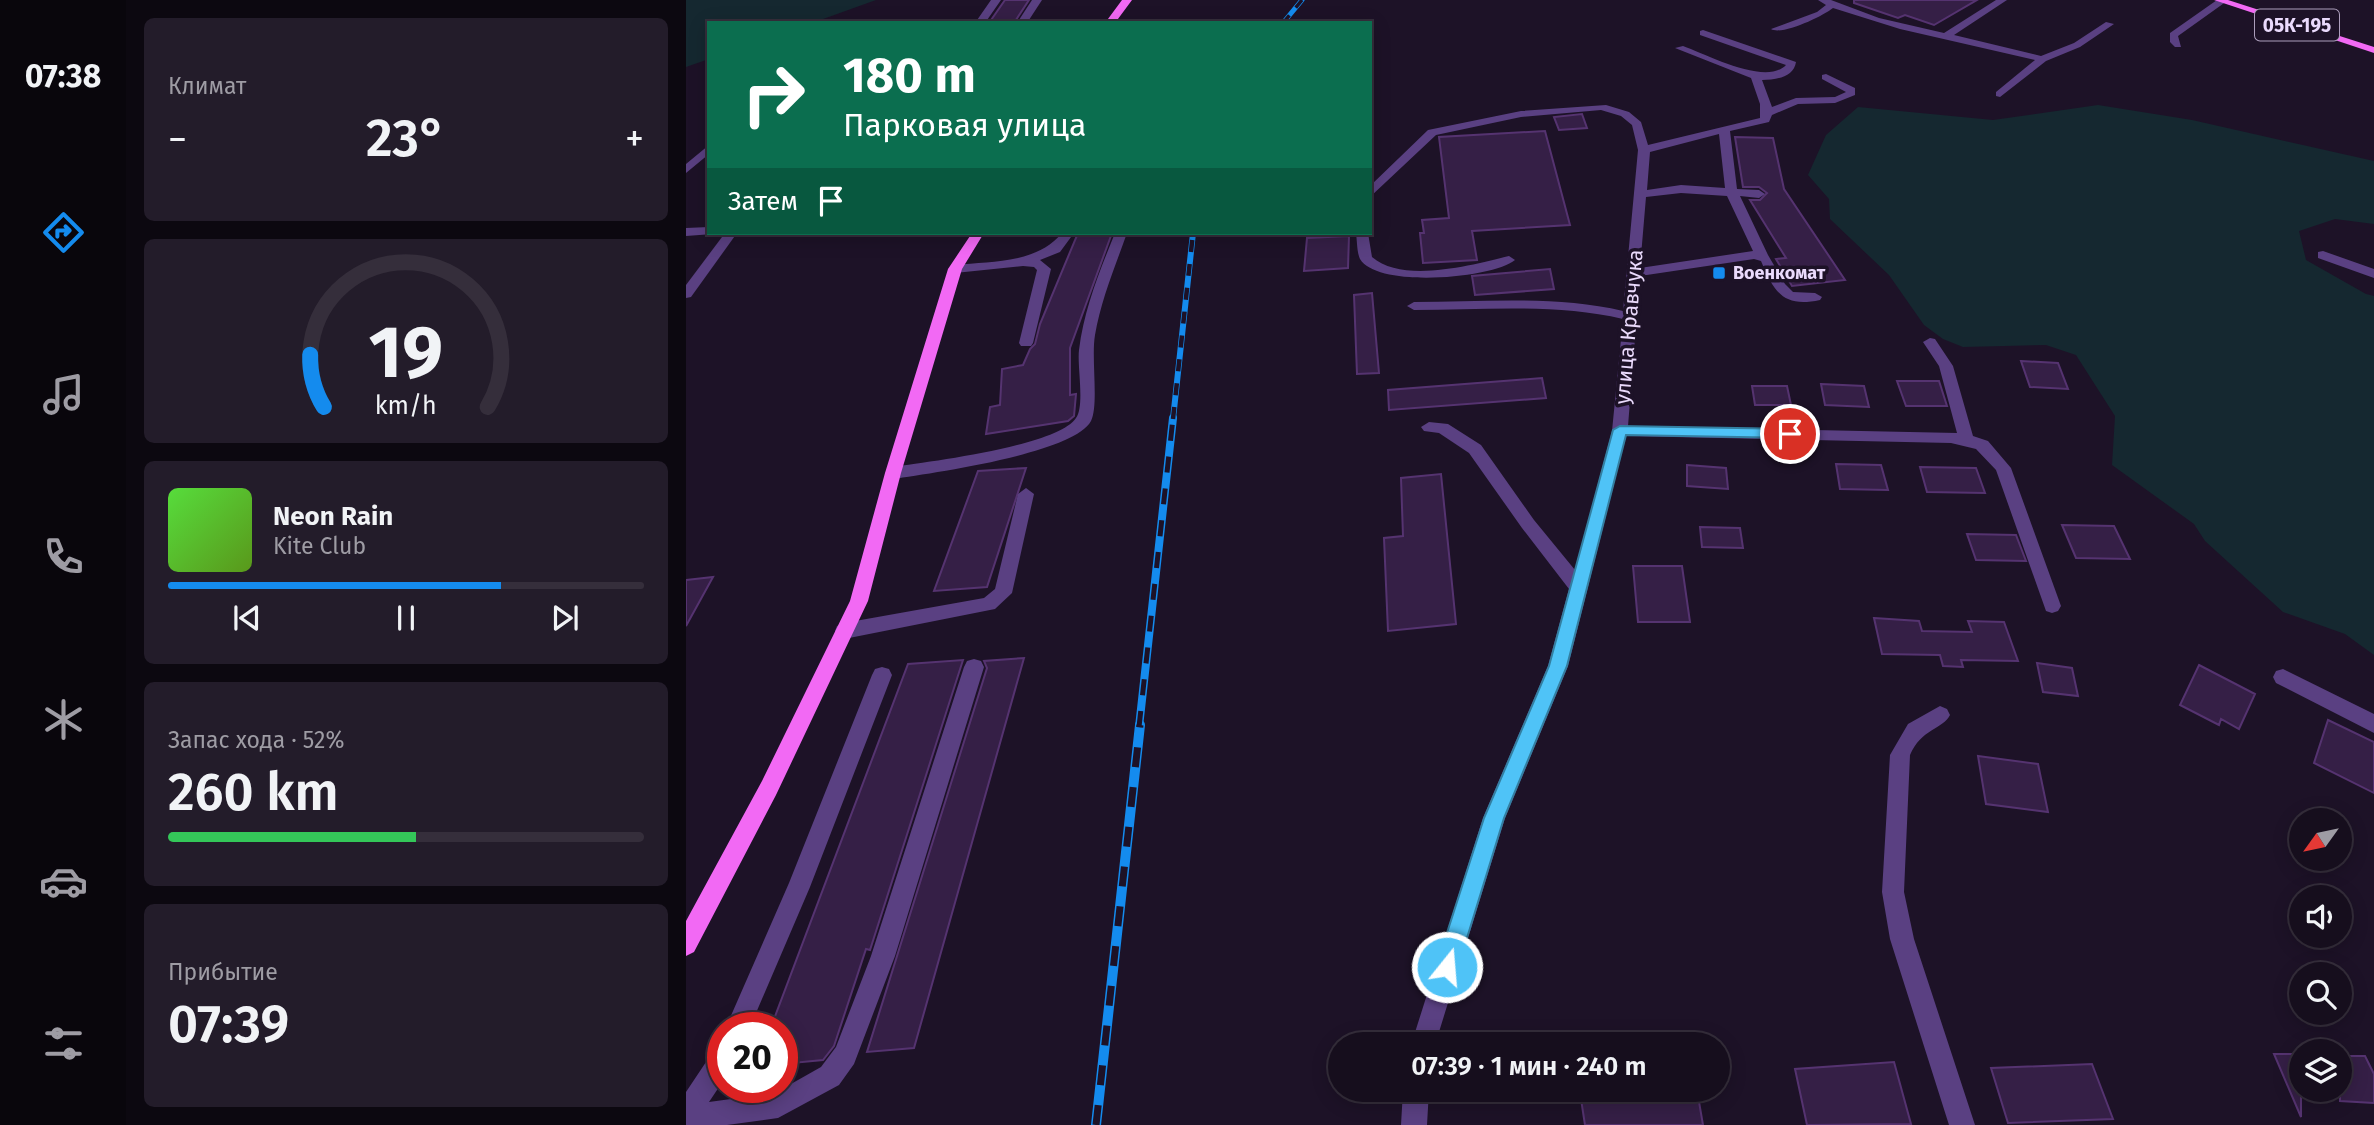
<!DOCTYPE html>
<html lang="ru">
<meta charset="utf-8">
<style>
body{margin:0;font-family:"Fira Sans",sans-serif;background:#231c2a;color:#f1f3f6;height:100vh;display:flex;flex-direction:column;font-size:26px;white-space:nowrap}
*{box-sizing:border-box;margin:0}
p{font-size:23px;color:#9e9ca4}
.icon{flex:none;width:38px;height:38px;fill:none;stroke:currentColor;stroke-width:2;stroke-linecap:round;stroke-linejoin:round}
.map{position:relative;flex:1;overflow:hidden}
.panel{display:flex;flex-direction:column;gap:18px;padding:18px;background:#0c0810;width:560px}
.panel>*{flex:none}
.banner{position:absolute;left:21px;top:21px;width:665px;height:214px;border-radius:0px;box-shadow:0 4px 18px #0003,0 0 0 2px #352e3b;background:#0b6e4f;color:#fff;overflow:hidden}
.needle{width:46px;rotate:237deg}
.fabs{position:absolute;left:1603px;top:808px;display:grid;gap:14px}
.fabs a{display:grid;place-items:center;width:63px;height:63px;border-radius:50%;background:#160e1d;box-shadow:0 4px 18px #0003,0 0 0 2px #352e3b;font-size:35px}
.speed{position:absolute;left:21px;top:1012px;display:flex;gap:14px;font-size:35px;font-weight:700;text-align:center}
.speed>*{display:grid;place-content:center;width:91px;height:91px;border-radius:50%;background:#160e1d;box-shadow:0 4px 18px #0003,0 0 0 2px #352e3b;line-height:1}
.speed .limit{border:10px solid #d22;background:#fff;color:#111}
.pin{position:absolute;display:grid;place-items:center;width:60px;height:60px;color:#fff;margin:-30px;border:4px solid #fff;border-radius:50%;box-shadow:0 2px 7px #0007}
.me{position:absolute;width:77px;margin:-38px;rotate:17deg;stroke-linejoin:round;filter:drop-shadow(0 0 5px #0008)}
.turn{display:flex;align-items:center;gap:24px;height:147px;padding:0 21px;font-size:32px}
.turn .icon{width:91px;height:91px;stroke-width:2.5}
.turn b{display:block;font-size:49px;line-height:60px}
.then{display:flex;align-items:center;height:66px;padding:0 21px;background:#0003;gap:14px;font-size:26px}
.big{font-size:52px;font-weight:600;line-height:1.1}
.panel .widget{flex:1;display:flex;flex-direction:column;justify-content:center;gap:10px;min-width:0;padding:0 24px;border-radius:10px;background:#231c2a}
.panel .dial{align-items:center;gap:0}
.dial svg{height:182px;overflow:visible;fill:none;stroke:#352e3b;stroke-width:7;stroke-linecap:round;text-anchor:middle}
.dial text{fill:#f1f3f6;stroke:none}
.song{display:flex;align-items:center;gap:21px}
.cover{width:84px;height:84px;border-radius:10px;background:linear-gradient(135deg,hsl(110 70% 55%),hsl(90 70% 35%))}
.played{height:7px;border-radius:4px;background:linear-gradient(90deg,#148bee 70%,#352e3b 70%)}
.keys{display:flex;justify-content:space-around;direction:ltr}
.heat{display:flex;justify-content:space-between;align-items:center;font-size:38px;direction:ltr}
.charge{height:10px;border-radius:5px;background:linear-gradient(90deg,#34c759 52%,#352e3b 0)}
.trip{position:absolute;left:642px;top:1032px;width:402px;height:70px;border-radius:35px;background:#160e1d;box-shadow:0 4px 18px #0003,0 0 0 2px #352e3b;font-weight:600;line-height:70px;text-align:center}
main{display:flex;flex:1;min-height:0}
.menu{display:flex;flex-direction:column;width:126px;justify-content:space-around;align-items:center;background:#09060c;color:#9e9ca4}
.menu .icon{width:49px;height:49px}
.menu .selected{color:#148bee}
.menu b{font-size:32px;color:#f1f3f6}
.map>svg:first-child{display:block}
.green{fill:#152830}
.building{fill:#351f46;stroke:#553370;stroke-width:2}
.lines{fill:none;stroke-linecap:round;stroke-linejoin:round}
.minor{fill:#5a4082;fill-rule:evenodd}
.major{fill:#f269f4;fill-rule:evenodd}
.rail-far3-casing{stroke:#148bee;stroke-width:5}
.rail-far2-casing{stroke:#148bee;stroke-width:6}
.rail-far1-casing{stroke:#148bee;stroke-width:8}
.rail-casing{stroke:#148bee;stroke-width:10}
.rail-far3{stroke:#1d1227;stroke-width:3.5;stroke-dasharray:10;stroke-linecap:butt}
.rail-far2{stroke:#1d1227;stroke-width:4.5;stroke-dasharray:12;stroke-linecap:butt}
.rail-far1{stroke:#1d1227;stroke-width:5;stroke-dasharray:16;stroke-linecap:butt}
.rail{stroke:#1d1227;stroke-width:7;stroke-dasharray:20;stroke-linecap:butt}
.route{fill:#4fc3f7;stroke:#337fa1;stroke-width:2}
.poi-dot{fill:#148bee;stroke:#1d1227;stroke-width:2.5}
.labels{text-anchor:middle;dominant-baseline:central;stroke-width:7;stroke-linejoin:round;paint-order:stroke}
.far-poi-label{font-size:18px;font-weight:bold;fill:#eadafc;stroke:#1d1227;text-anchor:start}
.shield{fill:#1d1227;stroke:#ac9ebc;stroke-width:2}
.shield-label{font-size:19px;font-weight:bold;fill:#eadafc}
.street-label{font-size:21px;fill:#eadafc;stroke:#1d1227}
</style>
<main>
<nav class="menu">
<b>07:38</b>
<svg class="icon selected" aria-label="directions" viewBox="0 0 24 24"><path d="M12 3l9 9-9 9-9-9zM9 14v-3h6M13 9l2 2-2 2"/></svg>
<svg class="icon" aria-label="music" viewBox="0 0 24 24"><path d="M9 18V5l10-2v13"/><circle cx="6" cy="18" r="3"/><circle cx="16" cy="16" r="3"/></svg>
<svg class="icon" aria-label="phone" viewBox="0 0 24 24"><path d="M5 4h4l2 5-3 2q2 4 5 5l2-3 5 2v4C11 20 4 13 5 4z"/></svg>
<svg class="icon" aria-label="climate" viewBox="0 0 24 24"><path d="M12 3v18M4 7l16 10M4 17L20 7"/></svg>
<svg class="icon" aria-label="car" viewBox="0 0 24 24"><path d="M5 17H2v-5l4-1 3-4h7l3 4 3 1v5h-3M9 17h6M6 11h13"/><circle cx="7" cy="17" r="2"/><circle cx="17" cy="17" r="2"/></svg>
<svg class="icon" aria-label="filters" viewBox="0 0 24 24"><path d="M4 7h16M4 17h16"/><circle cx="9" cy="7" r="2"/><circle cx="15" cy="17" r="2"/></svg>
</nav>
<section class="panel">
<div class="widget"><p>Климат</p>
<div class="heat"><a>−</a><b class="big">23°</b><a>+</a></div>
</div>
<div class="widget dial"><svg viewBox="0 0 100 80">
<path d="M14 69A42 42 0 1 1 86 69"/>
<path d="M14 69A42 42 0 0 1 8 46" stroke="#148bee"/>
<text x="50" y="56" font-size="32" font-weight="700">19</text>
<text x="50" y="72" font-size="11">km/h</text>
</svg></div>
<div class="widget">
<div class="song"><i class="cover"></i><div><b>Neon Rain</b><p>Kite Club</p></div></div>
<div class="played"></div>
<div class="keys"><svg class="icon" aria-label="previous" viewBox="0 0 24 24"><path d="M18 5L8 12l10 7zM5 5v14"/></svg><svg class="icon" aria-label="pause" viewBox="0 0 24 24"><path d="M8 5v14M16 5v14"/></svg><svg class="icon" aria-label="next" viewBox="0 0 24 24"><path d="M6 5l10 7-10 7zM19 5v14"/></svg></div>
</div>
<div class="widget"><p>Запас хода · 52%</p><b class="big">260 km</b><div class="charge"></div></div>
<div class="widget"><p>Прибытие</p><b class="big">07:39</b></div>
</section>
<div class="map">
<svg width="1688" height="1125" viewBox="0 0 1688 1125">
<rect width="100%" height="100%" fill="#1d1227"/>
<path class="green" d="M 0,0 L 190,0 L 126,23 L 23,23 L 23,59 L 0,67 Z
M 1412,105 L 1506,120 L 1688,161 L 1688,224 L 1649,219 L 1613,231 L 1620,260 L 1680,294 L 1688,296 L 1688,655 L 1659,634 L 1597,612 L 1519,541 L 1508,524 L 1426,465 L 1429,416 L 1390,355 L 1360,345 L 1277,347 L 1257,339 L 1238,325 L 1203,275 L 1144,219 L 1143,199 L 1122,175 L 1140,135 L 1172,107 L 1307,120 Z"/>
<path class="building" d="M 319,0 L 343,0 L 328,23 L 303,23 Z
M 1168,0 L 1291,0 L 1248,25 L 1219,15 L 1212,18 L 1168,3 Z
M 896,114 L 901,128 L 873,130 L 868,117 Z
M 859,131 L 884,225 L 786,231 L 791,260 L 737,263 L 734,233 L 738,233 L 736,220 L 763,218 L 753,137 Z
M 1049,137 L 1087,138 L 1098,189 L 1159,280 L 1106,286 L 1090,259 L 1100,258 L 1064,200 L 1074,200 L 1081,193 L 1073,187 L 1057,187 Z
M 392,233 L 426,233 L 384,348 L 384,395 L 390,394 L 388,416 L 382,421 L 300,434 L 304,407 L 314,405 L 316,369 L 337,365 L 344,349 L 349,344 L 354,324 Z
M 663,236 L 662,268 L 618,271 L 621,238 Z
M 864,269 L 868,289 L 789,295 L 786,276 Z
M 686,293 L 693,373 L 671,374 L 668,295 Z
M 1335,361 L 1372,363 L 1382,389 L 1344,387 Z
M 856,378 L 860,398 L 703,410 L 702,390 Z
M 1211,381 L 1253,381 L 1261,406 L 1220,406 Z
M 1135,384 L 1178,386 L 1183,407 L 1139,405 Z
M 1066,386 L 1101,386 L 1105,405 L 1069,405 Z
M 1150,464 L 1195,465 L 1202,490 L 1154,489 Z
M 1001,465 L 1040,468 L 1042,489 L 1001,486 Z
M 1234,467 L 1290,468 L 1299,493 L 1241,492 Z
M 340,468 L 301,587 L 248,591 L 292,471 Z
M 755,474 L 770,624 L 702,631 L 698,538 L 717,536 L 715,478 Z
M 1376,525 L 1428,526 L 1444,559 L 1390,558 Z
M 1014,527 L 1054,528 L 1057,548 L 1016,547 Z
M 1281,534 L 1330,535 L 1340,561 L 1290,560 Z
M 947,566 L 996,566 L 1004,622 L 952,622 Z
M 27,577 L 0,626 L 0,580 Z
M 1188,618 L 1233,621 L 1236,631 L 1286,632 L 1282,621 L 1318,622 L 1332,661 L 1275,660 L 1277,667 L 1257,666 L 1254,655 L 1196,654 Z
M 338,658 L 228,1048 L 181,1052 L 301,668 L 298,661 Z
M 277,660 L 184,950 L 180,949 L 148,1046 L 137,1060 L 96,1064 L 96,1027 L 85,1027 L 222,664 Z
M 1351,663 L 1386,668 L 1392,696 L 1357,692 Z
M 1513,665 L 1569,694 L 1553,729 L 1535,719 L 1533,725 L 1494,705 Z
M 1642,720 L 1688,742 L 1688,793 L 1628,763 Z
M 1292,756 L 1352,764 L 1362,812 L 1300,804 Z
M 1588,1054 L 1615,1054 L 1615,1117 Z
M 1654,1056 L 1679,1056 L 1688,1074 L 1688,1103 L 1654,1101 Z
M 1208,1062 L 1225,1124 L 1121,1125 L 1109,1069 Z
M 1406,1064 L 1427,1119 L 1322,1123 L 1305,1068 Z
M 972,1090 L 1011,1090 L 1017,1125 L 899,1125 L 895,1099 Z"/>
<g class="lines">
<path class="minor" d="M 305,0 L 315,0 L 299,23 L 289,23 Z
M 346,0 L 356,0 L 341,23 L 331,23 Z
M 1132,0 L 1145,0 L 1193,18 L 1258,33 L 1310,0 L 1321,0 L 1268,35 L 1355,56 L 1388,43 L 1420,22 L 1428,24 L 1394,47 L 1360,61 L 1314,97 L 1310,96 L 1310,92 L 1349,60 L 1214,29 L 1147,8 C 1137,16 1096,36 1085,29 L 1131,12 L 1140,5 Z
M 1531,0 L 1541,1 L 1492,36 L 1495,47 L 1489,47 L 1484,42 L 1484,33 Z
M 1017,30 L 1110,62 C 1108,77 1090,80 1076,80 L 1086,107 L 1110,98 L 1149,97 L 1160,92 L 1136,79 L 1136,75 L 1140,74 L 1169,88 L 1169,95 L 1149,103 L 1112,104 L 1086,115 L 1083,122 L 1044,131 L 1051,189 L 1073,190 L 1079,194 L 1073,198 L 1054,196 L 1082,255 L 1099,284 L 1107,292 L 1129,293 L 1136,297 L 1134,300 C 1097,308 1088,292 1075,261 L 1068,259 L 954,276 L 942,426 L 1271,433 L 1253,366 L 1237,342 L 1244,338 L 1249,339 L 1267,366 L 1287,436 L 1302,441 L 1325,468 L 1375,606 L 1372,611 L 1366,613 L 1360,611 L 1310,470 L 1290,449 L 1265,443 L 940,436 L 882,666 L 819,818 L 749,1045 L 725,1045 L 797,818 L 862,666 L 883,589 L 836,528 L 783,453 L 753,433 L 738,431 L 735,427 L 743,422 L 762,424 L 795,445 L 848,520 L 889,570 L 926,431 L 937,319 C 869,303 797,310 728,310 L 721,306 L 728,302 C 797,302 870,295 937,311 L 952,150 L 946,125 L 935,116 L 915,110 L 835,117 L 750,135 L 684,197 L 684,186 L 742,130 L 835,111 L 920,105 L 943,112 L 955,122 L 962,145 L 1074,118 L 1074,104 L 1065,78 L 989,48 L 997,46 C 1022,55 1080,86 1100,65 L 1014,35 L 1014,31 ZM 1033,134 L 1039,188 L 995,185 L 961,190 L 964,152 ZM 995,193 L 1041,196 L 1067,251 L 954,268 L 960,197 Z
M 23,145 L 23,154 L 0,173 L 0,164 Z
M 23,227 L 23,233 L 27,234 L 0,236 L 0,228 Z
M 39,233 L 51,233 L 5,297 L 0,298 L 0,285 Z
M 376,233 L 388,233 L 374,252 L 354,260 L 365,269 L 347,343 L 345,346 L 335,346 L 333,343 L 351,270 L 348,267 L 337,266 L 269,273 L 262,269 L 269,265 C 306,261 350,264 376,233 Z
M 429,233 L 441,233 C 429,267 415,300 409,335 C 405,358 413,405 405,421 C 387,454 245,473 207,479 L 201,477 L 199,473 L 207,467 C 242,462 372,446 390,418 C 399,406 391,366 393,350 C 398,309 414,270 429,233 Z
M 670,233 L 682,233 L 686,257 C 717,284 786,265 823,256 L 829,260 C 808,278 692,289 674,259 C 671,253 671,240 670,233 Z
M 1637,251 L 1688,269 L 1688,278 L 1632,258 L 1632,252 Z
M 340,488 L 348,494 L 326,593 L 309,609 L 158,639 L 151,636 L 149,631 L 151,626 L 158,623 L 298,598 L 309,589 L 332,494 Z
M 288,659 L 295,661 L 298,667 L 209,956 L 168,1064 L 153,1085 L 92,1118 L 41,1125 L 0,1125 L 0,1092 L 28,1050 L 37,1047 L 37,1081 L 23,1102 L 89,1093 L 135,1067 L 150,1047 L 185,956 L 278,667 L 281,661 Z
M 196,667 L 203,669 L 206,675 L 124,887 L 64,1027 L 40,1027 L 103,883 L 186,675 L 189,669 Z
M 1597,669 L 1688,714 L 1688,733 L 1590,683 L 1587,677 L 1590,671 Z
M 1254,706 L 1261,709 L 1264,715 C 1257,729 1235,729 1224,755 L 1218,892 L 1228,939 L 1289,1125 L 1263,1125 L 1204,939 L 1196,892 L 1204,755 L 1222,724 Z
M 717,1090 L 743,1090 L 741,1125 L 715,1125 Z"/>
<path class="major" d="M 436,0 L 446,0 L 429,23 L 419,23 Z
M 1528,0 L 1542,0 L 1688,47 L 1688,53 Z
M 286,233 L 298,233 L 276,269 L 215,473 L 182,601 L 90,795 L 8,952 L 0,956 L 0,921 L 76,781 L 164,601 L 199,473 L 262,269 Z"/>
<defs>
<path id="rail-far3" d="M 597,23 L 616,0"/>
<path id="rail-far2" d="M 487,419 L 507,233"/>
<path id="rail-far1" d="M 453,727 L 487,418"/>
<path id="rail" d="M 410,1125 L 454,725"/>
</defs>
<use href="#rail-far3" class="rail-far3-casing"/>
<use href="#rail-far2" class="rail-far2-casing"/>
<use href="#rail-far1" class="rail-far1-casing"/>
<use href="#rail" class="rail-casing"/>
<use href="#rail-far3" class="rail-far3"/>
<use href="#rail-far2" class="rail-far2"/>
<use href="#rail-far1" class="rail-far1"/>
<use href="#rail" class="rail"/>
</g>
<path class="route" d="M 934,426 L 1104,429 L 1111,434 L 1104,438 L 940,435 L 881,666 L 818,818 L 772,967 L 768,974 L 761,977 L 753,974 L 750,967 L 798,818 L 863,666 L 927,430 Z"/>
<rect class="poi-dot" x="1026" y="266" width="14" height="14" rx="3.5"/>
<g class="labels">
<g class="far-poi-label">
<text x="1047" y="273">Военкомат</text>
</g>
<rect class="shield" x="1569" y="9.5" width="84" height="31" rx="5"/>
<g class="shield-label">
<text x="1611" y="25">05К-195</text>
</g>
<g class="street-label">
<text transform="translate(943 327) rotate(-85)">улица Кравчука</text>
</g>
</g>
</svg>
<div class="fabs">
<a><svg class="needle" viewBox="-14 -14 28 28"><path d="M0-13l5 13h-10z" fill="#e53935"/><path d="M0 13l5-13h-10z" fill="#9e9ca4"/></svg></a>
<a><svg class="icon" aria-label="sound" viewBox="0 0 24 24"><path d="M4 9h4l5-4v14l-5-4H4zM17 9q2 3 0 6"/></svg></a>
<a><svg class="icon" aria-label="search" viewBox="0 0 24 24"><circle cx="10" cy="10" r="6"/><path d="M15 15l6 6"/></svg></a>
<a><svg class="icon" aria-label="layers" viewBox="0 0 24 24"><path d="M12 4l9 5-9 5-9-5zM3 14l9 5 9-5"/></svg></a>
</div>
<div class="speed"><div class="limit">20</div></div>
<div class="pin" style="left:1104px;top:434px;background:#d93025"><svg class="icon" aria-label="arrive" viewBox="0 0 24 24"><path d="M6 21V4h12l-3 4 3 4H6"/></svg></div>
<svg class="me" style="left:761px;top:967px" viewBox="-20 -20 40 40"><circle r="17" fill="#4fc3f7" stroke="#fff" stroke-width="3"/><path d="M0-11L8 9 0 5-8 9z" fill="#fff"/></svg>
<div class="trip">07:39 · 1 мин · 240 m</div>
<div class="banner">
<div class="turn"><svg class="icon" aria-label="right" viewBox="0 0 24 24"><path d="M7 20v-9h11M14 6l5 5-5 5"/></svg><div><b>180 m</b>Парковая улица</div></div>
<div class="then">Затем<svg class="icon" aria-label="arrive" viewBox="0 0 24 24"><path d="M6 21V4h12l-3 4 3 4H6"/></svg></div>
</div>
</div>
</main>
